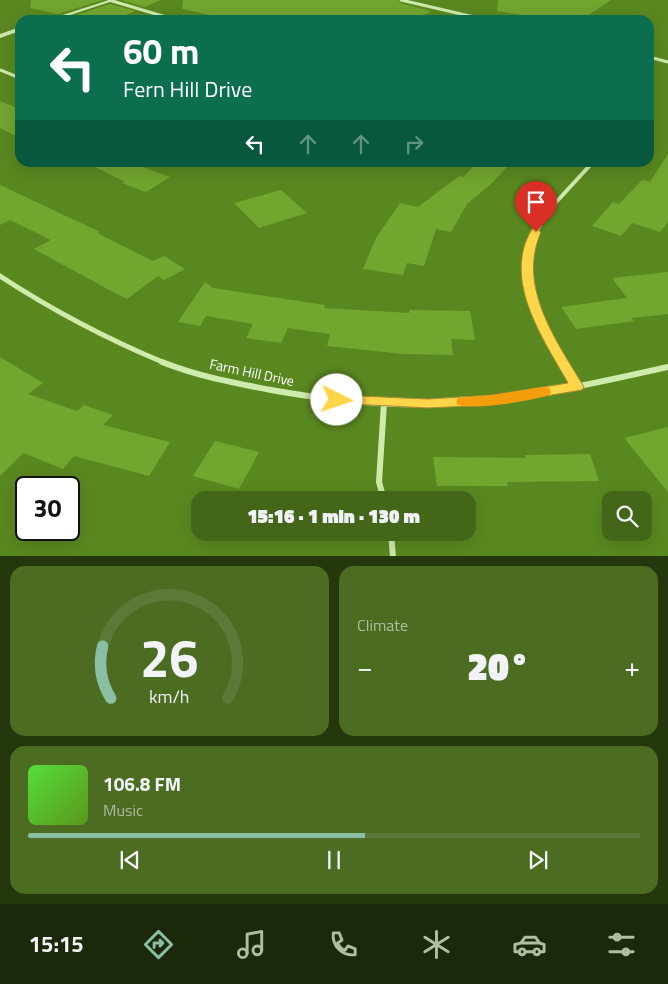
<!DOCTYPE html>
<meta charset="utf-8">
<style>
body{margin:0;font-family:"Titillium Web",sans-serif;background:#4b6c21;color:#f1f3f6;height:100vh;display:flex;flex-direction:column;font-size:19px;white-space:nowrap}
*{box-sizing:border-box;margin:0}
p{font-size:16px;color:#afbda2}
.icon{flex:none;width:28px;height:28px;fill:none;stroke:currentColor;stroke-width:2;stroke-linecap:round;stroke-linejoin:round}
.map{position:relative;height:556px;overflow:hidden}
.side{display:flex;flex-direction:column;gap:10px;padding:10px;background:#25380d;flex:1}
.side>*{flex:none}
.guide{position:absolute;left:15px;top:15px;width:639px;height:152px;border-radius:15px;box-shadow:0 5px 20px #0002;background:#0b6e4f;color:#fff;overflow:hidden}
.controls{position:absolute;left:602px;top:491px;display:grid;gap:10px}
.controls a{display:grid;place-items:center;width:50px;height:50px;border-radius:10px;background:#446618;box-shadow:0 5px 20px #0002;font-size:25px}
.speed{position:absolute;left:15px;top:476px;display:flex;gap:10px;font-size:25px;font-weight:700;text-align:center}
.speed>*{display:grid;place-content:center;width:65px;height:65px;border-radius:50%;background:#446618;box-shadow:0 5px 20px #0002;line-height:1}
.speed .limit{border:2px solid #111;border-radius:8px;background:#fff;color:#111}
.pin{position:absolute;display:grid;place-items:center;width:42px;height:42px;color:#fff;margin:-51px -21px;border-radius:50% 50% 50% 0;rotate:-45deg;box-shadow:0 0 5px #0007}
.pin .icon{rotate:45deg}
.me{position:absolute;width:55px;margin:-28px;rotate:94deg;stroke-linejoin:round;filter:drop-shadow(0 0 4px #0008)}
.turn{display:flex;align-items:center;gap:18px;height:105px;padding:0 25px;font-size:22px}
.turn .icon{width:65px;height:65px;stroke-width:2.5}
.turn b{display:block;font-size:35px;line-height:42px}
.lanes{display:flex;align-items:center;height:48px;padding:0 25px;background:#0003;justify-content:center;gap:25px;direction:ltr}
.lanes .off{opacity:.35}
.big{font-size:38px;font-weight:800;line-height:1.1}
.side .tile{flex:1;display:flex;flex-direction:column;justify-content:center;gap:8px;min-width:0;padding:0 18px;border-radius:15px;background:#4b6c21}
.side .dial{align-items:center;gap:0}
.dial svg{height:130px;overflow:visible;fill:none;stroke:#5c7a37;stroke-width:7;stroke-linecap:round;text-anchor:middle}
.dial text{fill:#f1f3f6;stroke:none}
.song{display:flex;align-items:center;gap:15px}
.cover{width:60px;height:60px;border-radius:8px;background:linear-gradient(135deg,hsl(110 70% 55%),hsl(90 70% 35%))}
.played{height:5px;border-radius:2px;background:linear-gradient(90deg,#8abfa5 55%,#5c7a37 55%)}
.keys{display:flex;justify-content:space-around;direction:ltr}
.heat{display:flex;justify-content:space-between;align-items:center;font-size:28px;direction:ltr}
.side .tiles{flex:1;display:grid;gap:10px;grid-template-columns:1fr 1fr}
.tile:last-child{grid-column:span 2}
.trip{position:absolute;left:191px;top:491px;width:285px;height:50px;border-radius:15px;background:#446618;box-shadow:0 5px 20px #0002;font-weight:800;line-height:50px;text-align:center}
.tabs{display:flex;height:80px;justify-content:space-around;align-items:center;background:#1b290a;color:#afbda2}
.tabs .icon{width:35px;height:35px}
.tabs .active{color:#8abfa5}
.tabs b{font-size:22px;color:#f1f3f6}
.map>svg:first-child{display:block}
.building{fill:#72a62f}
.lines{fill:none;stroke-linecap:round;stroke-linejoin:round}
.minor-far3{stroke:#cfebab;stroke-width:3}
.minor-far2{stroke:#cfebab;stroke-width:4}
.minor-far1{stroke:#cfebab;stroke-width:5}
.minor{stroke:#cfebab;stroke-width:6}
.tertiary{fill:#cfebab;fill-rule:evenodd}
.route{fill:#ffd54a;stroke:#a68a30}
.slow{fill:#f59e0b}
.labels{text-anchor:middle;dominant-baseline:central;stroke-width:5;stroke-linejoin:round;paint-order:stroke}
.street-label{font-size:14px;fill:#fff;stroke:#5a8820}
</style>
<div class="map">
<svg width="668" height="557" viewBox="0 0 668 557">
<rect width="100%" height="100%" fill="#5a8820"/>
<path class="building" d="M 31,0 L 103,0 L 58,14 L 30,8 Z
M 121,0 L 161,0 L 145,7 Z
M 183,0 L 398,0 L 400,3 L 431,11 L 415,20 L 234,20 L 182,9 Z
M 498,0 L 611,0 L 581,20 L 552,20 L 497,11 Z
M 110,4 L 135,11 L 115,20 L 82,20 L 70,17 Z
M 0,101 L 20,109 L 20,138 L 0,128 Z
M 668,154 L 668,222 L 660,232 L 632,223 L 621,236 L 592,226 L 613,202 L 619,204 L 642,180 L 650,182 Z
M 85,162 L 129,162 L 170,177 L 146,192 L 122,183 L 125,182 Z
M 478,162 L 512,162 L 490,185 L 467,204 L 451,232 L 436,229 L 424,266 L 407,263 L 403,275 L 363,269 L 376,238 L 400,203 L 418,207 L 459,176 L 463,177 Z
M 0,185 L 100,232 L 97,233 L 153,261 L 164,256 L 185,269 L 164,280 L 158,276 L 127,299 L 111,291 L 34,249 L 51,240 L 10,220 L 0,225 Z
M 281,190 L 307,213 L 259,228 L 234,203 Z
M 668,272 L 668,314 L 631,318 L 634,321 L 576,329 L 561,307 L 627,298 L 612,278 Z
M 205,282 L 213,288 L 325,305 L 324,308 L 409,313 L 409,310 L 470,311 L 475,340 L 451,339 L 453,355 L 403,354 L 327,346 L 330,334 L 288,328 L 281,343 L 246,338 L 253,324 L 206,316 L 200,326 L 178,322 Z
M 0,357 L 43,383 L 28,394 L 77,411 L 84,405 L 113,415 L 103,425 L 170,442 L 149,476 L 74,456 L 63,469 L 23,453 L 0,476 Z
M 668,427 L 668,492 L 624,438 Z
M 215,441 L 259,452 L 239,489 L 193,476 Z
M 590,454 L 599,481 L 507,482 L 508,486 L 437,486 L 433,457 L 526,458 L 525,455 Z"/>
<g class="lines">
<path class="minor-far3" d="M 109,0 L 176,20
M 401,0 L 487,20
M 649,57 L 668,62
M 0,70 L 20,78"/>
<path class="minor-far2" d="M 229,162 L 232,164
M 548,211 L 593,162"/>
<path class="minor-far1" d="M 549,210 C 509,262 534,313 563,363
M 0,276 C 52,310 107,339 165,363"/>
<path class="minor" d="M 162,362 C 197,376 234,383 271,390 C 343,403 420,409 493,400 C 552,393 610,380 668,367
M 562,362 L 577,387
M 384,403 L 379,482 L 384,500
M 391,532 L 393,557"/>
<path class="tertiary" d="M 109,0 L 116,0 L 55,20 L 47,20 Z
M 20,27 L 20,31 L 0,38 L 0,34 Z"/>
</g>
<path class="route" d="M 536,228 L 541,232 C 517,287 556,340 584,387 L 582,390 L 492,405 L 428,408 L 332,403 L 330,400 L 332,396 L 337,395 L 428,399 L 492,395 L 568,383 C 544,340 501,280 532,229 Z"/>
<path class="slow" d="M 544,387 L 549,388 L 551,392 L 549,395 C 530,401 477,410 458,405 L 456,402 L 458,398 L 492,395 Z"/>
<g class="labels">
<g class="street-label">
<text transform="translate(252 372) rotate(12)">Farm Hill Drive</text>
</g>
</g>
</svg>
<div class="controls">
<a><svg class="icon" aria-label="search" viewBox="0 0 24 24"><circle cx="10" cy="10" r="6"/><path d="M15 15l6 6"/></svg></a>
</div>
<div class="speed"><div class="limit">30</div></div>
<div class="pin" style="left:536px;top:232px;background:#d93025"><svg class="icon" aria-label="arrive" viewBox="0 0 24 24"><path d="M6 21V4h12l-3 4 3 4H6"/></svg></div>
<svg class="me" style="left:337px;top:400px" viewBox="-20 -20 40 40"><circle r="19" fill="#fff"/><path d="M0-13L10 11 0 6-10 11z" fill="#ffd54a"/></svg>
<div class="trip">15:16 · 1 min · 130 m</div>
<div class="guide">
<div class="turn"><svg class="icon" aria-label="left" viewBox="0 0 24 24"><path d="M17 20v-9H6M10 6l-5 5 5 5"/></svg><div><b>60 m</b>Fern Hill Drive</div></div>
<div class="lanes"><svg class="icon" aria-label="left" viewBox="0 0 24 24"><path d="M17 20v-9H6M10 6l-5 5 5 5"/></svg><svg class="icon off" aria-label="ahead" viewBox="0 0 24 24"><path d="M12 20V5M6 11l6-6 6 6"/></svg><svg class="icon off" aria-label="ahead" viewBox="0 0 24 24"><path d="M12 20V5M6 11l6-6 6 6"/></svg><svg class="icon off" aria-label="right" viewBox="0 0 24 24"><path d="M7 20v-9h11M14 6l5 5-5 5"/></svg></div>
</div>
</div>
<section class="side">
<div class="tiles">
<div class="tile dial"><svg viewBox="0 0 100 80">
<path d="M14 69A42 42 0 1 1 86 69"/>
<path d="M14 69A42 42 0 0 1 9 37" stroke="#8abfa5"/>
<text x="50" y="56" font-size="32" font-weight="700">26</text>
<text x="50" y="72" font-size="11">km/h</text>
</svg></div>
<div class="tile"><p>Climate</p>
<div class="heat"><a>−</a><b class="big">20°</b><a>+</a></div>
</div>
<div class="tile">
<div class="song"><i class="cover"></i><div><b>106.8 FM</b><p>Music</p></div></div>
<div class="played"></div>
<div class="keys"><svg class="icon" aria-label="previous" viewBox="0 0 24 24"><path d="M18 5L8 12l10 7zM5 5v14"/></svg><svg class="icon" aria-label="pause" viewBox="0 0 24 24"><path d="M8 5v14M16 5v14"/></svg><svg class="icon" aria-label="next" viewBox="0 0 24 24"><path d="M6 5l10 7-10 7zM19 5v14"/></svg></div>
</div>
</div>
</section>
<nav class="tabs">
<b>15:15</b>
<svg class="icon active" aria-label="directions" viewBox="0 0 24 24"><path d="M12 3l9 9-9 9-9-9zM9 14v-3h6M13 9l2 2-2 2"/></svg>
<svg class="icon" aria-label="music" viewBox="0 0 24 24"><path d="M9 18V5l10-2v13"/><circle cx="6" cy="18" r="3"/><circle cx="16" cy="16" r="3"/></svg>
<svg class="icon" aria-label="phone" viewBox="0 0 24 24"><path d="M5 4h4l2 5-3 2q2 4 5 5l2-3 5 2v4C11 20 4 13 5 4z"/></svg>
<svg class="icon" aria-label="climate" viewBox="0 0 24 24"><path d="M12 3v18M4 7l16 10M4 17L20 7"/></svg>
<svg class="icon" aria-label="car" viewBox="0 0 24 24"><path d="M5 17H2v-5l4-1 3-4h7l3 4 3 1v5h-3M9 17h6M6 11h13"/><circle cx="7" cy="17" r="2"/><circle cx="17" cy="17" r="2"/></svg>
<svg class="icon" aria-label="filters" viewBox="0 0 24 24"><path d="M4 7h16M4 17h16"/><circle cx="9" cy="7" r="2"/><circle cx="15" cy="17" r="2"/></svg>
</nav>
